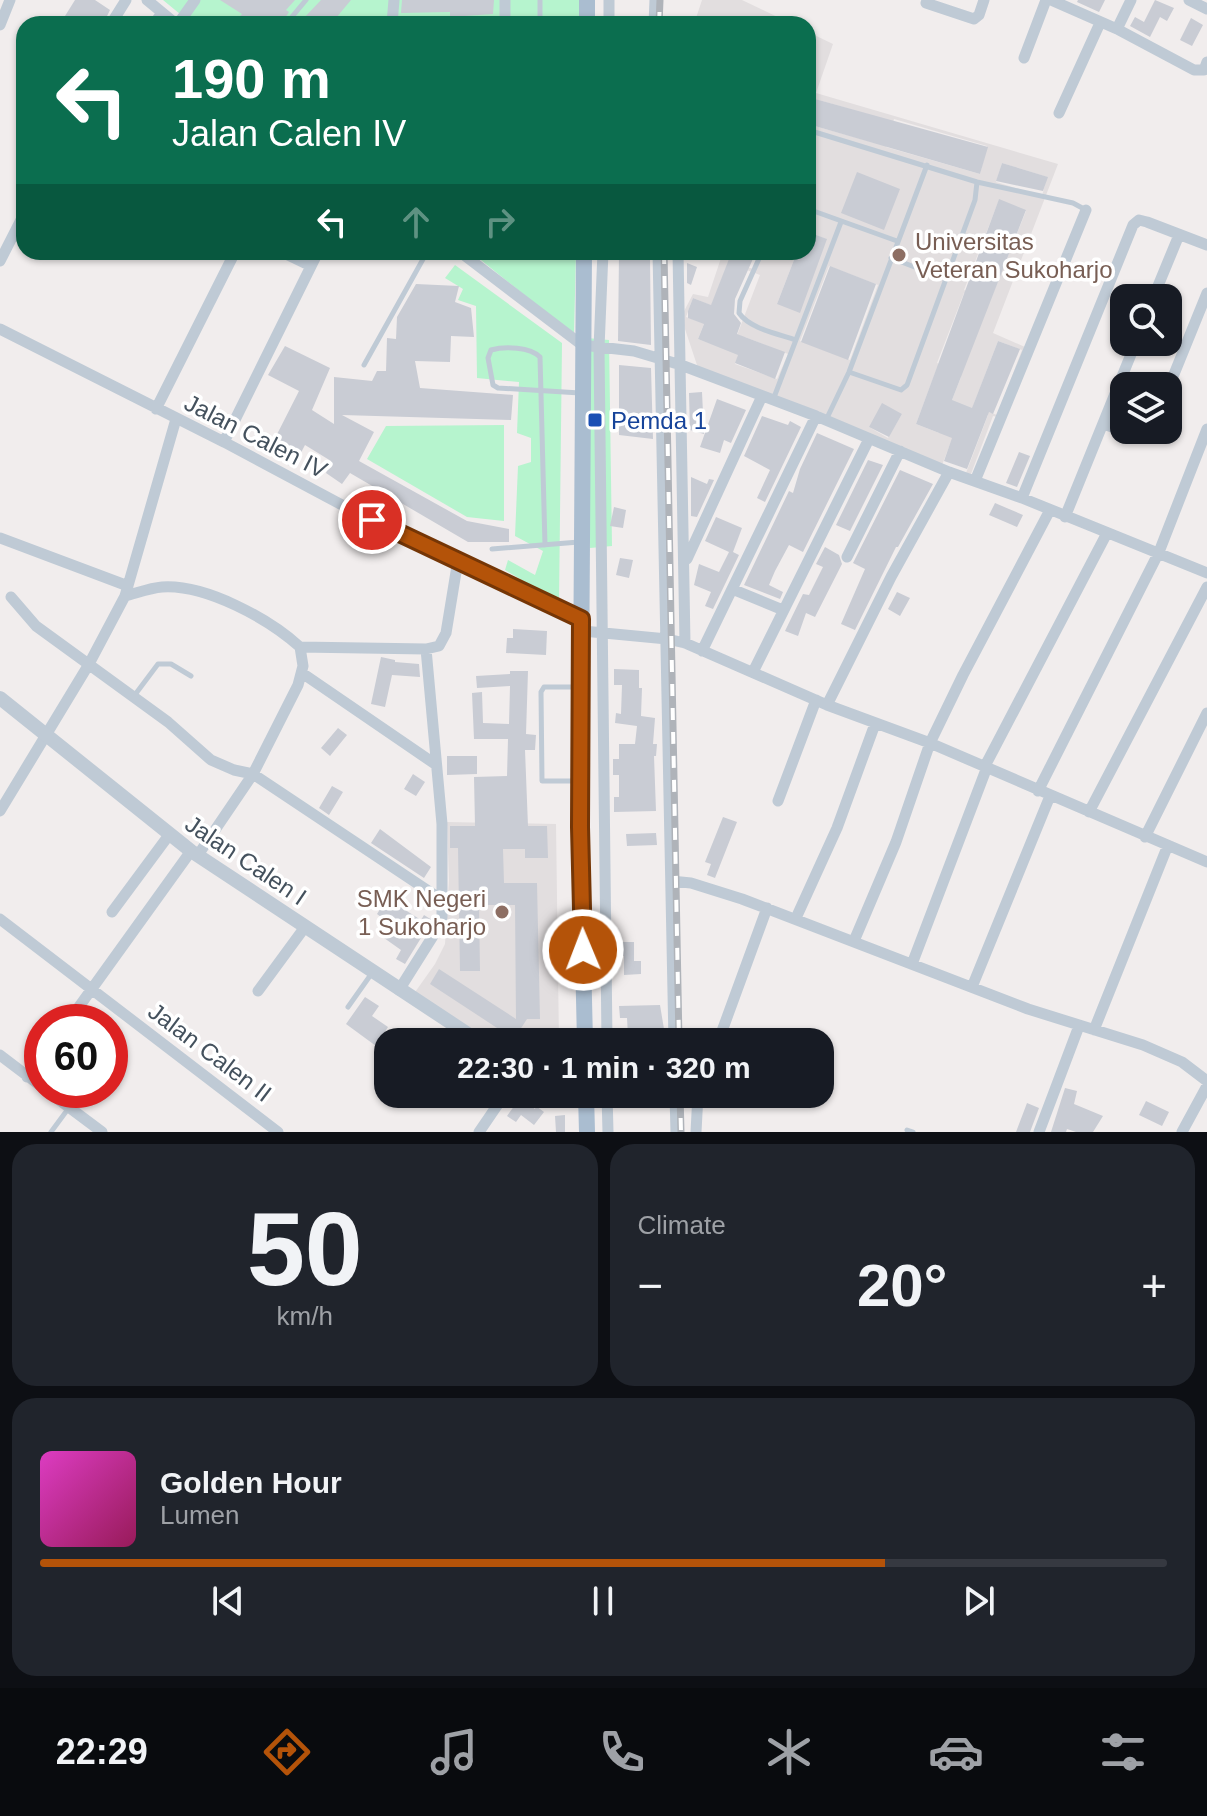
<!DOCTYPE html>
<meta charset="utf-8">
<style>
body{margin:0;font-family:Arial,sans-serif;background:#20242c;color:#f1f3f6;height:100vh;display:flex;flex-direction:column;font-size:30px;white-space:nowrap}
*{box-sizing:border-box;margin:0}
p{font-size:26px;color:#9ea1a6}
.icon{flex:none;width:44px;height:44px;fill:none;stroke:currentColor;stroke-width:2;stroke-linecap:round;stroke-linejoin:round}
.map{position:relative;height:1132px;overflow:hidden}
.panel{display:flex;flex-direction:column;gap:12px;padding:12px;background:#0d0f14;flex:1}
.panel>*{flex:none}
.banner{position:absolute;left:16px;top:16px;width:800px;height:244px;border-radius:24px;box-shadow:0 2px 6px #0004;background:#0b6e4f;color:#fff;overflow:hidden}
.controls{position:absolute;left:1110px;top:284px;display:grid;gap:16px}
.controls a{display:grid;place-items:center;width:72px;height:72px;border-radius:16px;background:#171b24;box-shadow:0 2px 6px #0004;font-size:40px}
.speed{position:absolute;left:24px;top:1004px;display:flex;gap:16px;font-size:40px;font-weight:700;text-align:center}
.speed>*{display:grid;place-content:center;width:104px;height:104px;border-radius:50%;background:#171b24;box-shadow:0 2px 6px #0004;line-height:1}
.speed .limit{border:12px solid #d22;background:#fff;color:#111}
.pin{position:absolute;display:grid;place-items:center;width:68px;height:68px;color:#fff;margin:-34px;border:4px solid #fff;border-radius:50%;box-shadow:0 2px 8px #0007}
.me{position:absolute;width:88px;margin:-44px;rotate:359deg;stroke-linejoin:round;filter:drop-shadow(0 0 6px #0008)}
.turn{display:flex;align-items:center;gap:28px;height:168px;padding:0 24px;font-size:36px}
.turn .icon{width:104px;height:104px;stroke-width:2.5}
.turn b{display:block;font-size:56px;line-height:68px}
.lanes{display:flex;align-items:center;height:76px;padding:0 24px;background:#0003;justify-content:center;gap:40px;direction:ltr}
.lanes .off{opacity:.35}
.big{font-size:60px;font-weight:700;line-height:1.1}
.panel .tile{flex:1;display:flex;flex-direction:column;justify-content:center;gap:12px;min-width:0;padding:0 28px;border-radius:24px;background:#20242c}
.panel .dial{align-items:center;gap:0}
.dial b{font-size:104px;line-height:1}
.song{display:flex;align-items:center;gap:24px}
.cover{width:96px;height:96px;border-radius:12px;background:linear-gradient(135deg,hsl(310 70% 55%),hsl(330 70% 35%))}
.played{height:8px;border-radius:4px;background:linear-gradient(90deg,#b45309 75%,#363941 75%)}
.keys{display:flex;justify-content:space-around;direction:ltr}
.heat{display:flex;justify-content:space-between;align-items:center;font-size:44px;direction:ltr}
.panel .tiles{flex:1;display:grid;gap:12px;grid-template-columns:1fr 1fr}
.tile:last-child{grid-column:span 2}
.trip{position:absolute;left:374px;top:1028px;width:460px;height:80px;border-radius:24px;background:#171b24;box-shadow:0 2px 6px #0004;font-weight:700;line-height:80px;text-align:center}
.menu{display:flex;height:128px;justify-content:space-around;align-items:center;background:#090b0e;color:#9ea1a6}
.menu .icon{width:56px;height:56px}
.menu .active{color:#b45309}
.menu b{font-size:36px;color:#f1f3f6}
.map>svg:first-child{display:block}
.education{fill:#e2dedf;fill-rule:evenodd}
.green{fill:#b6f4ce}
.building{fill:#c9ccd4}
.lines{fill:none;stroke-linecap:round;stroke-linejoin:round}
.service{stroke:#bfcad5;stroke-width:5}
.minor{stroke:#bfcad5;stroke-width:11}
.tertiary{stroke:#bfcad5;stroke-width:14}
.primary{stroke:#aabdd0;stroke-width:16}
.rail-casing{stroke:#afb3b9;stroke-width:7}
.rail{stroke:#fff;stroke-width:4;stroke-dasharray:12;stroke-linecap:butt}
.route-casing{stroke:#753606;stroke-width:20}
.route{stroke:#b45309;stroke-width:14}
.education-dot{fill:#8d6e63;stroke:#fff;stroke-width:3}
.transit-dot{fill:#1a4fb4;stroke:#fff;stroke-width:3}
.labels{text-anchor:middle;dominant-baseline:central;stroke-width:7;stroke-linejoin:round;paint-order:stroke}
.education-label{font-size:24px;fill:#785e54;stroke:#fff;text-anchor:start}
.transit-label{font-size:24px;fill:#164399;stroke:#fff;text-anchor:start}
.street-label{font-size:24px;fill:#44515d;stroke:#fff}
</style>
<div class="map">
<svg width="1207" height="1132" viewBox="0 0 1207 1132">
<rect width="100%" height="100%" fill="#f1eded"/>
<path class="education" d="M 702,0 L 742,0 L 792,24 L 694,24 Z
M 808,32 L 833,44 L 816,93 L 1058,164 L 993,333 L 1025,347 L 998,417 L 993,416 L 969,479 L 698,368 L 681,317 L 693,294 L 708,297 L 723,252 L 726,252 L 724,258 L 753,269 L 759,252 L 797,252 L 777,304 L 826,239 L 808,232 L 808,124 L 875,143 L 881,118 L 808,97 ZM 894,119 L 987,146 L 980,174 L 886,147 ZM 1002,163 L 1047,177 L 1042,196 L 996,182 ZM 999,200 L 1026,211 L 990,301 L 964,290 ZM 728,263 L 760,275 L 731,351 L 698,339 ZM 829,266 L 878,285 L 850,360 L 800,341 ZM 964,293 L 965,293 L 961,373 L 937,363 ZM 693,298 L 710,305 L 703,323 L 686,317 ZM 745,337 L 788,354 L 777,379 L 735,364 ZM 998,341 L 1022,350 L 997,415 L 973,406 ZM 937,368 L 961,377 L 939,433 L 916,424 ZM 965,406 L 988,415 L 966,473 L 942,465 ZM 902,414 L 888,438 L 869,427 Z
M 447,822 L 556,824 L 559,1042 L 489,1042 L 413,995 L 435,964 L 445,944 L 449,880 Z"/>
<path class="green" d="M 163,0 L 582,0 L 581,24 L 192,24 Z
M 471,252 L 576,252 L 574,335 Z
M 455,265 L 562,343 L 559,602 L 505,570 L 508,560 L 535,575 L 543,551 L 515,536 L 518,466 L 531,462 L 531,438 L 517,433 L 519,382 L 477,378 L 476,306 L 458,300 L 463,289 L 445,278 Z
M 587,338 L 609,340 L 612,546 L 590,548 Z
M 504,425 L 504,521 L 467,517 L 367,459 L 386,426 Z"/>
<path class="building" d="M 75,0 L 95,0 L 110,10 L 103,24 L 77,24 L 65,16 Z
M 220,0 L 295,0 L 286,10 L 289,12 L 281,24 L 233,24 L 242,14 Z
M 321,0 L 351,0 L 331,24 L 293,24 L 298,18 L 302,20 Z
M 402,0 L 494,0 L 493,14 L 450,17 L 450,12 L 401,13 Z
M 1078,0 L 1105,0 L 1099,12 L 1077,2 Z
M 1155,0 L 1174,8 L 1167,21 L 1160,17 L 1150,37 L 1130,26 L 1135,17 L 1144,22 Z
M 1191,18 L 1203,25 L 1192,46 L 1180,40 Z
M 808,97 L 988,147 L 980,174 L 808,124 Z
M 1002,163 L 1048,177 L 1043,191 L 996,181 Z
M 857,172 L 900,189 L 884,230 L 841,213 Z
M 999,199 L 1026,210 L 952,400 L 972,408 L 998,341 L 1020,349 L 993,414 L 989,412 L 967,469 L 944,461 L 952,438 L 916,424 Z
M 808,232 L 827,239 L 800,313 L 777,304 L 797,252 L 808,252 Z
M 712,252 L 756,252 L 735,299 L 734,314 L 741,323 L 737,334 L 785,352 L 775,379 L 735,363 L 738,355 L 698,339 L 704,324 L 688,318 L 688,311 L 693,298 L 711,305 L 729,259 Z
M 619,254 L 650,259 L 651,345 L 618,341 Z
M 687,263 L 697,267 L 691,285 L 687,283 Z
M 830,266 L 876,284 L 848,360 L 801,342 Z
M 416,284 L 459,286 L 455,302 L 471,308 L 474,337 L 451,336 L 450,362 L 415,361 L 420,388 L 513,395 L 511,420 L 342,415 L 374,432 L 359,461 L 467,521 L 509,529 L 509,542 L 468,542 L 350,473 L 342,484 L 326,473 L 331,461 L 305,445 L 293,468 L 268,452 L 299,391 L 268,375 L 285,346 L 330,368 L 312,410 L 334,424 L 334,377 L 372,381 L 377,371 L 386,371 L 387,338 L 396,339 L 397,317 Z
M 619,365 L 651,368 L 653,439 L 619,435 Z
M 702,392 L 704,434 L 690,430 L 689,393 Z
M 717,399 L 746,410 L 731,443 L 724,440 L 720,453 L 700,447 Z
M 882,403 L 902,414 L 889,437 L 869,427 Z
M 762,416 L 788,425 L 790,421 L 801,427 L 765,502 L 757,498 L 770,470 L 744,456 Z
M 817,433 L 854,449 L 803,552 L 789,545 L 775,571 L 769,585 L 783,592 L 780,599 L 744,585 L 789,491 L 793,493 L 800,469 Z
M 1019,452 L 1030,456 L 1017,487 L 1006,483 Z
M 868,460 L 883,465 L 850,531 L 836,525 Z
M 900,470 L 933,484 L 898,547 L 896,547 L 855,630 L 841,624 L 865,569 L 853,563 Z
M 691,477 L 707,484 L 709,479 L 714,480 L 697,517 L 691,516 Z
M 995,503 L 1023,515 L 1017,527 L 989,515 Z
M 614,507 L 626,510 L 623,528 L 610,526 Z
M 716,517 L 742,528 L 733,552 L 739,555 L 713,609 L 705,606 L 711,592 L 694,585 L 699,564 L 719,572 L 729,552 L 705,541 Z
M 825,547 L 839,555 L 842,564 L 815,617 L 806,613 L 798,636 L 785,631 L 803,594 L 809,595 L 823,567 L 816,564 Z
M 620,558 L 633,560 L 629,578 L 616,575 Z
M 897,592 L 910,598 L 900,616 L 888,609 Z
M 513,629 L 547,631 L 546,655 L 506,653 L 507,638 L 513,638 Z
M 381,657 L 395,660 L 395,662 L 419,664 L 420,677 L 392,675 L 385,707 L 371,704 Z
M 614,669 L 639,670 L 639,688 L 642,688 L 641,716 L 655,718 L 653,744 L 657,744 L 656,756 L 654,756 L 656,811 L 614,812 L 614,797 L 619,797 L 619,775 L 613,775 L 613,759 L 619,759 L 619,744 L 635,744 L 637,726 L 615,723 L 616,713 L 621,714 L 622,685 L 614,685 Z
M 510,671 L 528,671 L 526,734 L 536,735 L 535,750 L 525,750 L 528,826 L 547,826 L 548,858 L 525,858 L 525,849 L 503,849 L 504,883 L 537,883 L 540,1019 L 527,1019 L 514,1039 L 430,984 L 439,969 L 516,1019 L 515,905 L 479,905 L 480,971 L 460,971 L 458,848 L 450,848 L 450,826 L 475,826 L 474,777 L 507,776 L 508,739 L 474,739 L 472,693 L 482,692 L 483,723 L 509,724 L 510,686 L 477,688 L 476,676 L 510,674 Z
M 338,728 L 347,735 L 330,756 L 321,748 Z
M 447,756 L 477,756 L 477,774 L 447,775 Z
M 413,774 L 425,782 L 416,796 L 404,789 Z
M 332,786 L 343,792 L 329,815 L 319,808 Z
M 723,817 L 737,822 L 715,878 L 707,875 L 711,864 L 705,862 Z
M 380,829 L 431,867 L 424,878 L 371,843 Z
M 656,833 L 657,845 L 627,846 L 626,834 Z
M 389,895 L 401,902 L 399,906 L 421,920 L 424,915 L 432,920 L 405,964 L 396,959 L 401,950 L 377,933 L 385,920 L 377,914 Z
M 615,942 L 634,942 L 634,961 L 641,961 L 641,974 L 624,975 L 624,956 L 615,956 Z
M 365,997 L 379,1006 L 372,1016 L 388,1027 L 376,1046 L 346,1024 Z
M 660,1005 L 665,1035 L 628,1036 L 627,1018 L 620,1018 L 619,1006 Z
M 433,1029 L 444,1036 L 440,1042 L 424,1042 Z
M 1065,1088 L 1077,1091 L 1074,1104 L 1103,1116 L 1093,1132 L 1076,1132 L 1067,1129 L 1066,1132 L 1051,1132 Z
M 520,1098 L 535,1109 L 536,1106 L 544,1112 L 534,1125 L 521,1115 L 516,1122 L 507,1116 Z
M 1146,1101 L 1169,1112 L 1162,1126 L 1139,1115 Z
M 1027,1103 L 1039,1108 L 1030,1132 L 1016,1132 Z
M 565,1115 L 565,1132 L 556,1132 L 555,1116 Z"/>
<g class="lines">
<path class="service" d="M 150,24 L 159,12
M 286,24 L 306,0
M 540,24 L 540,0
M 686,24 L 692,20 L 708,24
M 808,130 L 977,182 L 1073,203 L 1086,210
M 808,209 L 897,241
M 539,252 L 539,255
M 762,252 L 740,301 L 739,313 C 750,329 779,334 796,340
M 891,258 L 946,279
M 364,365 L 427,252
M 849,372 L 901,390 L 907,385 L 975,200 L 977,182
M 773,400 L 841,222
M 826,420 L 849,372 L 927,165
M 545,545 L 540,357 C 530,347 505,346 491,350 L 488,358 L 493,385 L 498,388 L 580,393
M 492,549 L 579,542
M 134,696 L 158,664 L 171,664 L 191,676
M 576,781 L 542,781 L 541,692 L 544,687 L 577,687
M 348,1007 L 372,973
M 907,1130 L 913,1132
M 51,1132 L 82,1090"/>
<path class="minor" d="M 147,0 L 176,24
M 1051,0 L 1117,29 L 1131,0
M 1189,0 L 1207,9
M 926,3 L 974,19 L 979,15 L 984,0
M 111,24 L 126,0
M 178,24 L 195,0
M 392,24 L 394,0
M 505,24 L 505,0
M 609,24 L 609,0
M 654,24 L 655,0
M 0,25 L 10,0
M 1117,29 L 1194,70 L 1204,70 L 1207,62
M 1024,58 L 1046,0
M 1059,113 L 1100,23
M 282,252 L 311,266
M 460,252 L 582,345 L 634,351 L 681,365 L 816,416 L 949,472 L 1022,498 L 1207,573
M 603,252 L 599,348 L 607,1042
M 658,252 L 674,1042
M 678,252 L 685,643
M 0,261 L 24,214
M 1153,298 L 1179,235
M 0,329 L 224,442 L 344,506 L 581,619
M 1168,389 L 1207,293
M 156,409 L 235,252
M 1103,424 L 1143,437 L 1151,430
M 224,442 L 318,252
M 975,481 L 1086,210
M 1022,498 L 1133,225 L 1139,220 L 1147,222 L 1207,245
M 1065,517 L 1136,342
M 0,538 L 128,586
M 847,557 L 900,451
M 687,559 L 762,396
M 732,589 L 783,610
M 125,596 C 137,593 150,588 162,587 C 206,584 269,619 300,647 L 303,666 L 298,685 L 253,774 L 198,855
M 11,597 L 36,626 L 168,722 L 211,760 L 234,770 L 253,774 L 442,900
M 583,631 L 667,639 L 685,643 L 827,705 L 930,743 L 1207,862
M 300,647 L 426,649 L 439,646 L 446,633 L 458,560
M 702,651 L 816,416
M 753,672 L 869,439
M 302,673 L 435,764
M 827,705 L 891,577 L 949,472
M 985,766 L 1107,533
M 1038,791 L 1159,552 L 1207,429
M 778,801 L 816,700
M 0,811 L 89,664 L 125,596 L 176,419
M 1089,812 L 1207,587
M 1145,837 L 1207,713
M 671,881 L 691,883 L 742,899 L 1028,1009 L 1143,1045 L 1182,1062 L 1207,1081
M 112,912 L 169,835
M 796,918 L 837,828 L 875,724
M 0,919 L 278,1132
M 854,941 L 896,842 L 930,743 L 963,675 L 1050,510
M 912,964 L 987,767
M 972,987 L 1050,796
M 399,990 L 438,928 L 442,917 L 442,824 L 426,649
M 258,991 L 305,927
M 68,1022 L 191,851
M 1094,1030 L 1168,845
M 718,1042 L 767,908
M 0,1055 L 42,1087
M 27,1077 L 42,1057
M 46,1090 L 102,1132
M 607,1094 L 608,1132
M 675,1094 L 676,1132
M 479,1132 L 505,1094
M 696,1132 L 698,1094
M 1039,1132 L 1079,1026
M 1182,1132 L 1207,1086"/>
<path class="tertiary" d="M 0,698 L 191,851 L 480,1042
M 563,1094 L 586,1099"/>
<path class="primary" d="M 587,24 L 587,0
M 584,252 L 580,827 L 585,1042
M 586,1094 L 587,1132"/>
<defs>
<path id="rail" d="M 659,24 L 660,0
M 664,252 L 679,1042
M 680,1094 L 681,1132"/>
</defs>
<use href="#rail" class="rail-casing"/>
<use href="#rail" class="rail"/>
</g>
<g class="lines">
<defs>
<path id="route" d="M 372,520 L 581,619 L 580,827 L 583,950"/>
</defs>
<use href="#route" class="route-casing"/>
<use href="#route" class="route"/>
</g>
<g class="education-dot">
<circle cx="899" cy="255" r="8"/>
<circle cx="502" cy="912" r="8"/>
</g>
<rect class="transit-dot" x="587" y="412" width="16" height="16" rx="4"/>
<g class="labels">
<g class="education-label">
<text x="915" y="241">Universitas<tspan x="915" dy="28">Veteran Sukoharjo</tspan></text>
<text x="486" y="898" text-anchor="end">SMK Negeri<tspan x="486" dy="28">1 Sukoharjo</tspan></text>
</g>
<g class="transit-label">
<text x="611" y="420">Pemda 1</text>
</g>
<g class="street-label">
<text transform="translate(256 436) rotate(27)">Jalan Calen IV</text>
<text transform="translate(246 860) rotate(34)">Jalan Calen I</text>
<text transform="translate(210 1052) rotate(37)">Jalan Calen II</text>
</g>
</g>
</svg>
<div class="controls">
<a><svg class="icon" aria-label="search" viewBox="0 0 24 24"><circle cx="10" cy="10" r="6"/><path d="M15 15l6 6"/></svg></a>
<a><svg class="icon" aria-label="layers" viewBox="0 0 24 24"><path d="M12 4l9 5-9 5-9-5zM3 14l9 5 9-5"/></svg></a>
</div>
<div class="speed"><div class="limit">60</div></div>
<div class="pin" style="left:372px;top:520px;background:#d93025"><svg class="icon" aria-label="arrive" viewBox="0 0 24 24"><path d="M6 21V4h12l-3 4 3 4H6"/></svg></div>
<svg class="me" style="left:583px;top:950px" viewBox="-20 -20 40 40"><circle r="17" fill="#b45309" stroke="#fff" stroke-width="3"/><path d="M0-11L8 9 0 5-8 9z" fill="#fff"/></svg>
<div class="trip">22:30 · 1 min · 320 m</div>
<div class="banner">
<div class="turn"><svg class="icon" aria-label="left" viewBox="0 0 24 24"><path d="M17 20v-9H6M10 6l-5 5 5 5"/></svg><div><b>190 m</b>Jalan Calen IV</div></div>
<div class="lanes"><svg class="icon" aria-label="left" viewBox="0 0 24 24"><path d="M17 20v-9H6M10 6l-5 5 5 5"/></svg><svg class="icon off" aria-label="ahead" viewBox="0 0 24 24"><path d="M12 20V5M6 11l6-6 6 6"/></svg><svg class="icon off" aria-label="right" viewBox="0 0 24 24"><path d="M7 20v-9h11M14 6l5 5-5 5"/></svg></div>
</div>
</div>
<section class="panel">
<div class="tiles">
<div class="tile dial"><b>50</b><p>km/h</p></div>
<div class="tile"><p>Climate</p>
<div class="heat"><a>−</a><b class="big">20°</b><a>+</a></div>
</div>
<div class="tile">
<div class="song"><i class="cover"></i><div><b>Golden Hour</b><p>Lumen</p></div></div>
<div class="played"></div>
<div class="keys"><svg class="icon" aria-label="previous" viewBox="0 0 24 24"><path d="M18 5L8 12l10 7zM5 5v14"/></svg><svg class="icon" aria-label="pause" viewBox="0 0 24 24"><path d="M8 5v14M16 5v14"/></svg><svg class="icon" aria-label="next" viewBox="0 0 24 24"><path d="M6 5l10 7-10 7zM19 5v14"/></svg></div>
</div>
</div>
</section>
<nav class="menu">
<b>22:29</b>
<svg class="icon active" aria-label="directions" viewBox="0 0 24 24"><path d="M12 3l9 9-9 9-9-9zM9 14v-3h6M13 9l2 2-2 2"/></svg>
<svg class="icon" aria-label="music" viewBox="0 0 24 24"><path d="M9 18V5l10-2v13"/><circle cx="6" cy="18" r="3"/><circle cx="16" cy="16" r="3"/></svg>
<svg class="icon" aria-label="phone" viewBox="0 0 24 24"><path d="M5 4h4l2 5-3 2q2 4 5 5l2-3 5 2v4C11 20 4 13 5 4z"/></svg>
<svg class="icon" aria-label="climate" viewBox="0 0 24 24"><path d="M12 3v18M4 7l16 10M4 17L20 7"/></svg>
<svg class="icon" aria-label="car" viewBox="0 0 24 24"><path d="M5 17H2v-5l4-1 3-4h7l3 4 3 1v5h-3M9 17h6M6 11h13"/><circle cx="7" cy="17" r="2"/><circle cx="17" cy="17" r="2"/></svg>
<svg class="icon" aria-label="filters" viewBox="0 0 24 24"><path d="M4 7h16M4 17h16"/><circle cx="9" cy="7" r="2"/><circle cx="15" cy="17" r="2"/></svg>
</nav>
